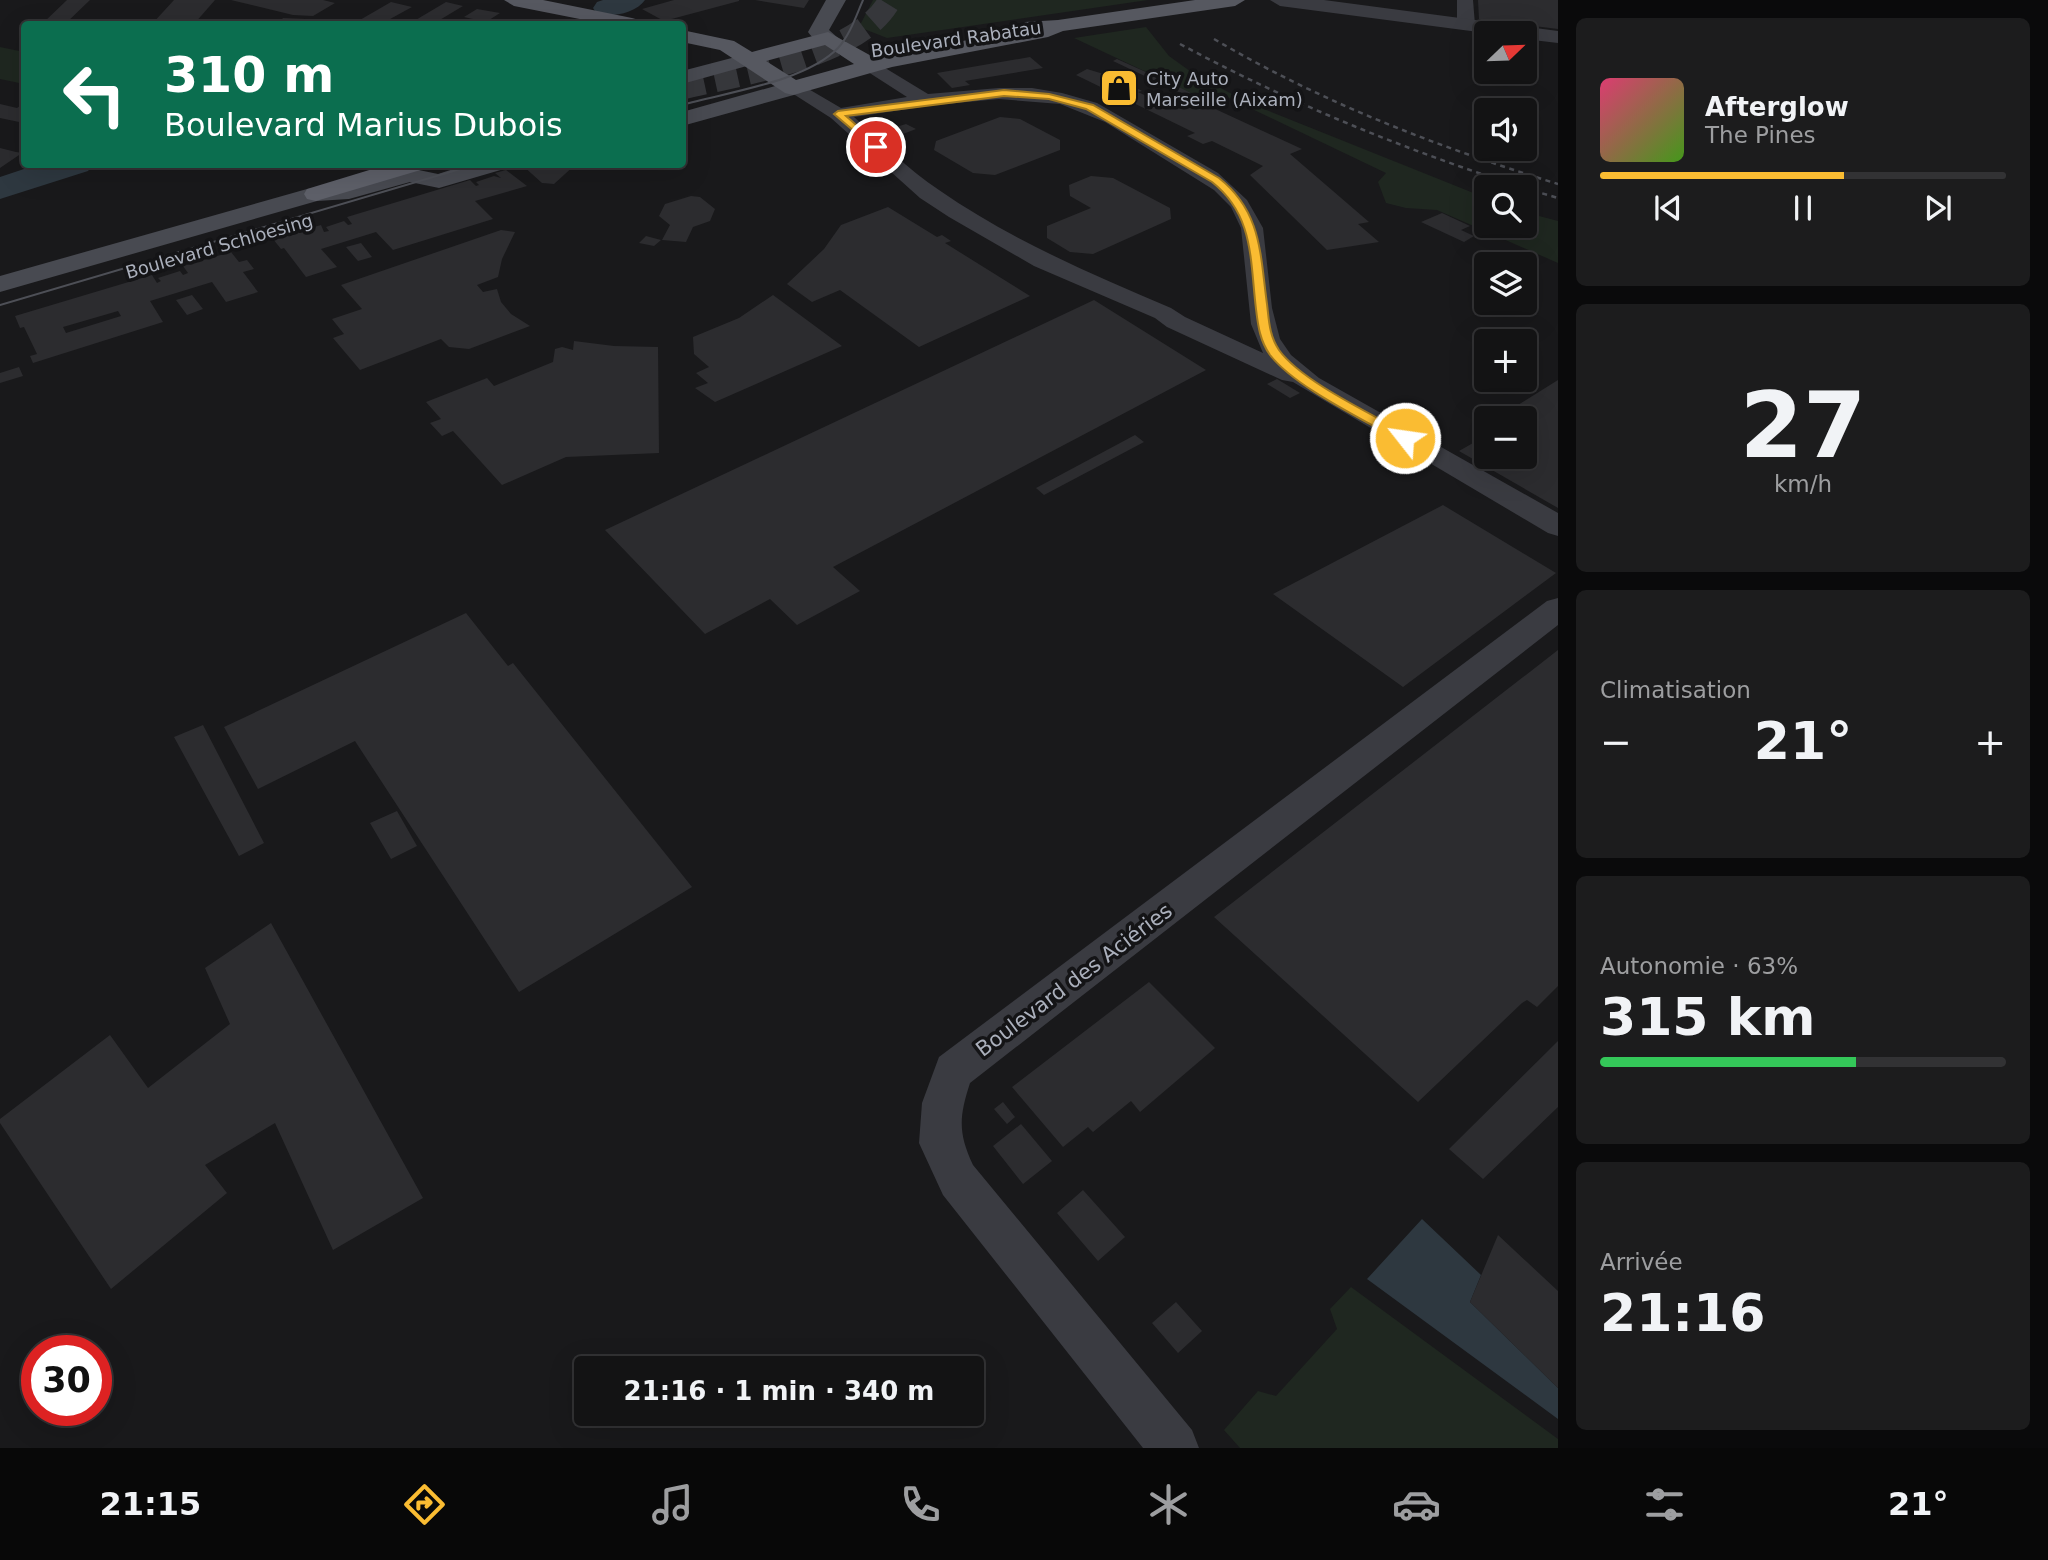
<!DOCTYPE html>
<html lang="fr">
<meta charset="utf-8">
<style>
body{margin:0;font-family:"DejaVu Sans",sans-serif;background:#1c1c1d;color:#f1f3f6;height:100vh;display:flex;flex-direction:column;font-size:26px;white-space:nowrap}
*{box-sizing:border-box;margin:0}
p{font-size:23px;color:#9d9ea0}
.icon{flex:none;width:38px;height:38px;fill:none;stroke:currentColor;stroke-width:2;stroke-linecap:round;stroke-linejoin:round}
.map{position:relative;flex:1;overflow:hidden}
.sheet{display:flex;flex-direction:column;gap:18px;padding:18px;background:#0a0a0b;width:490px}
.sheet>*{flex:none}
.top-card{position:absolute;left:21px;top:21px;width:665px;height:147px;border-radius:7px;box-shadow:0 7px 28px #0002,0 0 0 2px #323234;background:#0b6e4f;color:#fff;overflow:hidden}
.needle{width:46px;rotate:67deg}
.fabs{position:absolute;left:1474px;top:21px;display:grid;gap:14px}
.fabs a{display:grid;place-items:center;width:63px;height:63px;border-radius:7px;background:#131314;box-shadow:0 7px 28px #0002,0 0 0 2px #323234;font-size:35px}
.speed{position:absolute;left:21px;top:1335px;display:flex;gap:14px;font-size:35px;font-weight:700;text-align:center}
.speed>*{display:grid;place-content:center;width:91px;height:91px;border-radius:50%;background:#131314;box-shadow:0 7px 28px #0002,0 0 0 2px #323234;line-height:1}
.speed .limit{border:10px solid #d22;background:#fff;color:#111}
.pin{position:absolute;display:grid;place-items:center;width:60px;height:60px;color:#fff;margin:-30px;border:4px solid #fff;border-radius:50%;box-shadow:0 2px 7px #0007}
.me{position:absolute;width:77px;margin:-38px;rotate:300deg;stroke-linejoin:round;filter:drop-shadow(0 0 5px #0008)}
.turn{display:flex;align-items:center;gap:24px;height:147px;padding:0 28px;font-size:32px}
.turn .icon{width:91px;height:91px;stroke-width:2.5}
.turn b{display:block;font-size:49px;line-height:60px}
.big{font-size:52px;font-weight:600;line-height:1.1}
.sheet .tile{flex:1;display:flex;flex-direction:column;justify-content:center;gap:10px;min-width:0;padding:0 24px;border-radius:10px;background:#1c1c1d}
.sheet .dial{align-items:center;gap:0}
.dial b{font-size:91px;line-height:1}
.song{display:flex;align-items:center;gap:21px}
.cover{width:84px;height:84px;border-radius:10px;background:linear-gradient(135deg,hsl(340 70% 55%),hsl(100 70% 35%))}
.played{height:7px;border-radius:4px;background:linear-gradient(90deg,#fabc32 60%,#323234 60%)}
.keys{display:flex;justify-content:space-around;direction:ltr}
.heat{display:flex;justify-content:space-between;align-items:center;font-size:38px;direction:ltr}
.charge{height:10px;border-radius:5px;background:linear-gradient(90deg,#34c759 63%,#323234 0)}
.trip{position:absolute;left:574px;top:1356px;width:410px;height:70px;border-radius:7px;background:#131314;box-shadow:0 7px 28px #0002,0 0 0 2px #323234;font-weight:600;line-height:70px;text-align:center}
.tabs{display:flex;height:112px;justify-content:space-around;align-items:center;background:#080808;color:#9d9ea0}
.tabs .icon{width:49px;height:49px}
.tabs .selected{color:#fabc32}
.tabs b{font-size:32px;color:#f1f3f6}
main{display:flex;flex:1;min-height:0}
.map>svg:first-child{display:block}
.green{fill:#1f2720}
.water{fill:#2e3840}
.lines{fill:none;stroke-linecap:round;stroke-linejoin:round}
.river{fill:#2e3840;fill-rule:evenodd}
.building{fill:#2c2c2f;fill-rule:evenodd}
.trunk-tunnel{stroke:#36373b;stroke-width:23;stroke-dasharray:23 11;stroke-linecap:butt}
.minor{fill:#3a3b41;fill-rule:evenodd}
.tertiary{fill:#3a3b41;fill-rule:evenodd}
.secondary{fill:#484a51;fill-rule:evenodd}
.primary{fill:#565860;fill-rule:evenodd}
.trunk{fill:#5e6069;fill-rule:evenodd}
.tram{stroke:#4d4f56;stroke-width:2}
.rail{stroke:#4d4f56;stroke-width:2.5;stroke-dasharray:5 4.5;stroke-linecap:butt}
.route{fill:#fabc32;stroke:#a27a20;stroke-width:2}
.labels{text-anchor:middle;dominant-baseline:central;stroke-width:7;stroke-linejoin:round;paint-order:stroke}
.far-street-label{font-size:18px;fill:#abb0bc;stroke:#141416}
.far-poi-label{font-size:18px;fill:#abb0bc;stroke:#141416;text-anchor:start}
.street-label{font-size:21px;fill:#abb0bc;stroke:#141416}
</style>
<main>
<div class="map">
<svg width="1558" height="1448" viewBox="0 0 1558 1448">
<rect width="100%" height="100%" fill="#19191b"/>
<path class="green" d="M 873,0 L 1148,0 L 887,38 L 859,27 Z
M 1146,27 L 1169,56 L 1194,74 L 1249,103 L 1486,198 L 1486,226 L 1524,226 L 1524,212 L 1558,221 L 1558,263 L 1437,210 L 1406,208 L 1386,203 L 1378,182 L 1386,173 L 1225,96 L 1216,93 L 1191,93 L 1074,38 Z
M 0,47 L 24,52 L 24,84 L 0,79 Z
M 1351,1287 L 1558,1439 L 1558,1448 L 1240,1448 L 1224,1430 L 1258,1391 L 1276,1396 L 1337,1329 L 1330,1309 Z"/>
<path class="water" d="M 1422,1219 L 1481,1275 L 1470,1302 L 1558,1388 L 1558,1419 L 1367,1279 Z"/>
<g class="lines">
<path class="river" d="M 603,0 L 645,0 C 636,13 611,18 597,14 L 593,8 L 597,2 Z
M 39,164 L 93,164 L 88,171 L 0,199 L 0,177 Z"/>
</g>
<path class="building" d="M 67,0 L 90,0 L 65,24 L 42,24 Z
M 174,0 L 215,0 L 194,24 L 152,24 Z
M 231,0 L 323,0 L 335,3 L 313,16 L 293,15 Z
M 674,0 L 739,0 L 739,1 L 664,21 L 642,9 Z
M 755,0 L 809,0 L 804,8 Z
M 1478,0 L 1558,0 L 1558,29 L 1479,19 Z
M 391,2 L 412,7 L 381,24 L 353,24 Z
M 446,2 L 463,6 L 433,24 L 409,24 Z
M 477,9 L 500,13 L 486,22 L 464,17 Z
M 283,18 L 305,19 L 301,24 L 278,24 Z
M 1030,57 L 1043,68 L 965,81 L 970,85 L 952,88 L 937,73 Z
M 1117,59 L 1179,87 L 1191,93 L 1185,95 L 1113,61 Z
M 1087,69 L 1120,79 L 1142,91 L 1138,92 L 1163,104 L 1185,95 L 1302,149 L 1290,154 L 1369,222 L 1358,224 L 1379,242 L 1327,250 L 1250,175 L 1263,166 L 1212,141 L 1203,144 L 1187,136 L 1195,133 L 1076,75 Z
M 24,103 L 24,123 L 0,118 L 0,104 L 17,108 Z
M 1000,117 L 1020,119 L 1060,140 L 1060,150 L 995,175 L 973,173 L 934,150 L 936,141 Z
M 906,124 L 916,129 L 903,134 L 893,128 Z
M 0,148 L 16,152 L 22,153 L 0,168 Z
M 526,164 L 576,164 L 554,184 L 542,183 L 522,165 Z
M 506,170 L 527,186 L 475,201 L 493,219 L 393,250 L 376,232 L 321,249 L 337,267 L 306,277 L 284,248 L 281,249 L 273,239 L 321,225 L 324,232 L 329,231 L 326,227 L 344,221 L 348,225 L 352,224 L 347,217 L 470,180 L 476,186 L 479,185 L 476,182 L 494,176 L 501,178 L 495,173 Z
M 1091,176 L 1113,178 L 1170,208 L 1171,219 L 1093,254 L 1070,252 L 1047,238 L 1047,226 L 1091,208 L 1070,196 L 1069,185 Z
M 691,196 L 700,197 L 715,209 L 710,221 L 693,227 L 686,242 L 662,240 L 670,225 L 659,216 L 665,204 Z
M 888,207 L 937,237 L 942,235 L 951,241 L 945,243 L 1030,296 L 919,347 L 840,290 L 812,302 L 787,284 L 824,249 L 841,225 Z
M 1442,213 L 1470,226 L 1461,230 L 1474,236 L 1464,242 L 1421,222 Z
M 501,230 L 515,232 L 502,259 L 498,277 L 477,285 L 483,292 L 497,289 L 501,302 L 511,314 L 530,326 L 469,349 L 449,347 L 441,339 L 360,370 L 333,338 L 344,334 L 332,319 L 362,309 L 341,285 Z
M 646,236 L 661,240 L 654,246 L 639,243 Z
M 361,243 L 372,257 L 358,261 L 346,247 Z
M 231,252 L 239,262 L 247,260 L 254,269 L 243,272 L 258,292 L 226,302 L 212,282 L 150,301 L 163,322 L 33,363 L 30,356 L 37,354 L 24,327 L 20,328 L 15,316 L 152,275 L 157,283 L 161,281 L 158,278 L 180,271 L 183,275 L 188,273 L 183,266 ZM 118,311 L 121,316 L 66,333 L 63,327 Z
M 192,295 L 203,309 L 187,315 L 176,300 Z
M 773,295 L 842,346 L 715,402 L 695,388 L 708,383 L 696,373 L 709,367 L 694,354 L 693,337 L 739,318 Z
M 1094,300 L 1206,370 L 833,567 L 860,591 L 797,625 L 770,599 L 705,634 L 605,530 Z
M 574,341 L 614,346 L 658,347 L 659,453 L 566,457 L 502,485 L 453,431 L 442,436 L 430,423 L 441,419 L 426,402 L 487,378 L 494,386 L 553,362 L 555,349 L 562,347 L 573,350 Z
M 19,367 L 23,376 L 0,383 L 0,373 Z
M 1277,379 L 1300,393 L 1290,398 L 1267,384 Z
M 1558,380 L 1558,508 L 1459,451 L 1480,439 L 1472,434 L 1486,425 L 1486,457 L 1524,457 L 1524,418 L 1497,418 Z
M 1135,435 L 1144,442 L 1044,495 L 1036,488 Z
M 1443,505 L 1556,573 L 1403,687 L 1273,594 Z
M 466,613 L 508,666 L 513,663 L 692,887 L 519,992 L 355,741 L 258,789 L 224,727 Z
M 1558,650 L 1558,986 L 1537,1007 L 1527,1000 L 1522,1003 L 1418,1102 L 1214,917 Z
M 203,725 L 264,843 L 239,856 L 174,737 Z
M 397,811 L 417,846 L 391,859 L 370,823 Z
M 271,923 L 423,1198 L 333,1250 L 275,1123 L 205,1165 L 227,1193 L 111,1289 L 0,1123 L 0,1119 L 110,1035 L 148,1088 L 230,1024 L 205,968 Z
M 1149,982 L 1215,1048 L 1140,1112 L 1131,1101 L 1093,1132 L 1088,1127 L 1063,1147 L 1012,1087 Z
M 1558,1041 L 1558,1107 L 1483,1179 L 1449,1149 Z
M 1003,1102 L 1015,1117 L 1007,1124 L 994,1109 Z
M 1021,1124 L 1052,1161 L 1023,1184 L 993,1146 Z
M 1083,1190 L 1125,1237 L 1098,1261 L 1057,1213 Z
M 1498,1235 L 1558,1291 L 1558,1388 L 1470,1302 Z
M 1176,1302 L 1202,1331 L 1178,1353 L 1152,1323 Z"/>
<g class="lines">
<path class="trunk-tunnel" d="M 682,88 C 740,74 860,57 890,0"/>
<path class="minor" d="M 1457,0 L 1473,0 L 1475,25 L 1472,29 L 1466,30 L 1457,25 Z
M 872,60 L 928,94 L 999,88 L 1032,88 L 1062,93 L 1097,103 L 1218,173 L 1247,200 L 1263,228 L 1272,308 L 1280,339 L 1291,355 L 1319,378 L 1558,513 L 1558,536 L 1548,533 L 1293,382 L 1282,380 L 1167,327 L 1155,318 L 1034,266 L 949,217 L 920,198 L 831,118 L 784,88 L 786,84 L 800,84 L 841,108 L 907,97 L 865,70 L 863,66 L 865,62 ZM 999,99 L 1060,104 L 1105,122 L 1214,190 L 1231,207 L 1241,228 L 1251,324 L 1263,353 L 1185,317 L 1171,308 C 1091,274 1011,240 939,190 C 908,170 881,141 854,117 L 935,105 Z
M 1558,598 L 1558,625 L 970,1083 C 959,1117 958,1133 973,1165 L 1192,1430 L 1199,1448 L 1143,1448 L 943,1195 L 919,1143 L 922,1103 L 939,1057 L 1547,601 Z"/>
<path class="tertiary" d="M 1270,0 L 1324,0 L 1558,31 L 1558,43 L 1524,39 L 1524,33 L 1486,33 L 1280,6 Z"/>
<path class="secondary" d="M 826,0 L 846,0 L 829,30 L 838,38 L 835,42 C 825,45 814,41 808,32 Z
M 747,54 L 754,56 L 758,60 L 754,64 L 682,84 L 682,71 Z
M 793,81 L 801,83 L 804,88 L 801,93 L 682,126 L 682,112 Z
M 469,164 L 508,164 L 504,169 L 439,188 L 410,182 L 349,199 L 317,201 L 0,292 L 0,276 L 307,189 L 348,185 L 409,168 L 438,174 Z"/>
<path class="primary" d="M 504,0 L 543,0 L 632,18 L 639,20 L 642,24 L 605,24 L 514,6 Z
M 1195,0 L 1245,0 L 1235,6 L 1063,31 L 1048,37 L 892,67 L 793,95 L 785,93 L 720,50 L 682,42 L 682,30 L 734,41 L 752,52 L 828,32 L 875,58 L 1024,29 L 1022,26 L 1025,22 L 1058,20 ZM 825,45 L 854,64 L 796,80 L 766,61 Z"/>
<path class="trunk" d="M 389,164 L 428,164 L 424,169 L 316,201 L 307,199 L 304,194 L 307,189 Z"/>
<path class="tram" d="M 682,105 C 727,92 805,82 838,48 C 850,35 856,16 863,0
M 0,305 L 477,164"/>
<path class="rail" d="M 1214,39 C 1323,103 1438,147 1558,184
M 1180,44 C 1290,103 1403,149 1521,187
M 1524,188 L 1558,198"/>
</g>
<path class="route" d="M 1004,90 L 1049,94 L 1093,105 L 1219,178 C 1262,212 1260,254 1267,304 C 1269,320 1269,335 1279,350 C 1302,382 1374,415 1409,435 L 1409,441 L 1400,441 C 1363,419 1296,388 1270,355 C 1260,341 1258,326 1256,309 C 1250,260 1254,215 1212,182 L 1086,109 L 1049,99 L 1004,96 L 846,116 L 879,145 L 881,147 L 876,150 L 834,114 L 838,111 Z"/>
<defs>
<symbol id="shop-square" viewBox="-11 -11 22 22"><rect x="-9" y="-9" width="18" height="18" rx="4" fill="#fabc32" stroke="#141416"/><path d="M-5-2.5h2.3a2.7 3.5 0 0 1 5.4 0H5L5.5 6h-11ZM-1.5-2.5h3a1.5 2.3 0 0 0-3 0Z" fill="#111"/></symbol>
</defs>
<g fill-rule="evenodd">
<use href="#shop-square" x="1097" y="66" width="44" height="44"/>
</g>
<g class="labels">
<g class="far-street-label">
<text transform="translate(956 39) rotate(-8)">Boulevard Rabatau</text>
<text transform="translate(219 246) rotate(-16)">Boulevard Schloesing</text>
</g>
<g class="far-poi-label">
<text x="1146" y="78">City Auto<tspan x="1146" dy="21">Marseille (Aixam)</tspan></text>
</g>
<g class="street-label">
<text transform="translate(1074 980) rotate(-37)">Boulevard des Aciéries</text>
</g>
</g>
</svg>
<div class="fabs">
<a><svg class="needle" viewBox="-14 -14 28 28"><path d="M0-13l5 13h-10z" fill="#e53935"/><path d="M0 13l5-13h-10z" fill="#9d9ea0"/></svg></a>
<a><svg class="icon" aria-label="sound" viewBox="0 0 24 24"><path d="M4 9h4l5-4v14l-5-4H4zM17 9q2 3 0 6"/></svg></a>
<a><svg class="icon" aria-label="search" viewBox="0 0 24 24"><circle cx="10" cy="10" r="6"/><path d="M15 15l6 6"/></svg></a>
<a><svg class="icon" aria-label="layers" viewBox="0 0 24 24"><path d="M12 4l9 5-9 5-9-5zM3 14l9 5 9-5"/></svg></a>
<a>+</a>
<a>−</a>
</div>
<div class="speed"><div class="limit">30</div></div>
<div class="pin" style="left:876px;top:147px;background:#d93025"><svg class="icon" aria-label="arrive" viewBox="0 0 24 24"><path d="M6 21V4h12l-3 4 3 4H6"/></svg></div>
<svg class="me" style="left:1405px;top:438px" viewBox="-20 -20 40 40"><circle r="17" fill="#fabc32" stroke="#fff" stroke-width="3"/><path d="M0-11L8 9 0 5-8 9z" fill="#fff"/></svg>
<div class="trip">21:16 · 1 min · 340 m</div>
<div class="top-card">
<div class="turn"><svg class="icon" aria-label="left" viewBox="0 0 24 24"><path d="M17 20v-9H6M10 6l-5 5 5 5"/></svg><div><b>310 m</b>Boulevard Marius Dubois</div></div>
</div>
</div>
<section class="sheet">
<div class="tile">
<div class="song"><i class="cover"></i><div><b>Afterglow</b><p>The Pines</p></div></div>
<div class="played"></div>
<div class="keys"><svg class="icon" aria-label="previous" viewBox="0 0 24 24"><path d="M18 5L8 12l10 7zM5 5v14"/></svg><svg class="icon" aria-label="pause" viewBox="0 0 24 24"><path d="M8 5v14M16 5v14"/></svg><svg class="icon" aria-label="next" viewBox="0 0 24 24"><path d="M6 5l10 7-10 7zM19 5v14"/></svg></div>
</div>
<div class="tile dial"><b>27</b><p>km/h</p></div>
<div class="tile"><p>Climatisation</p>
<div class="heat"><a>−</a><b class="big">21°</b><a>+</a></div>
</div>
<div class="tile"><p>Autonomie · 63%</p><b class="big">315 km</b><div class="charge"></div></div>
<div class="tile"><p>Arrivée</p><b class="big">21:16</b></div>
</section>
</main>
<nav class="tabs">
<b>21:15</b>
<svg class="icon selected" aria-label="directions" viewBox="0 0 24 24"><path d="M12 3l9 9-9 9-9-9zM9 14v-3h6M13 9l2 2-2 2"/></svg>
<svg class="icon" aria-label="music" viewBox="0 0 24 24"><path d="M9 18V5l10-2v13"/><circle cx="6" cy="18" r="3"/><circle cx="16" cy="16" r="3"/></svg>
<svg class="icon" aria-label="phone" viewBox="0 0 24 24"><path d="M5 4h4l2 5-3 2q2 4 5 5l2-3 5 2v4C11 20 4 13 5 4z"/></svg>
<svg class="icon" aria-label="climate" viewBox="0 0 24 24"><path d="M12 3v18M4 7l16 10M4 17L20 7"/></svg>
<svg class="icon" aria-label="car" viewBox="0 0 24 24"><path d="M5 17H2v-5l4-1 3-4h7l3 4 3 1v5h-3M9 17h6M6 11h13"/><circle cx="7" cy="17" r="2"/><circle cx="17" cy="17" r="2"/></svg>
<svg class="icon" aria-label="filters" viewBox="0 0 24 24"><path d="M4 7h16M4 17h16"/><circle cx="9" cy="7" r="2"/><circle cx="15" cy="17" r="2"/></svg>
<b>21°</b>
</nav>
